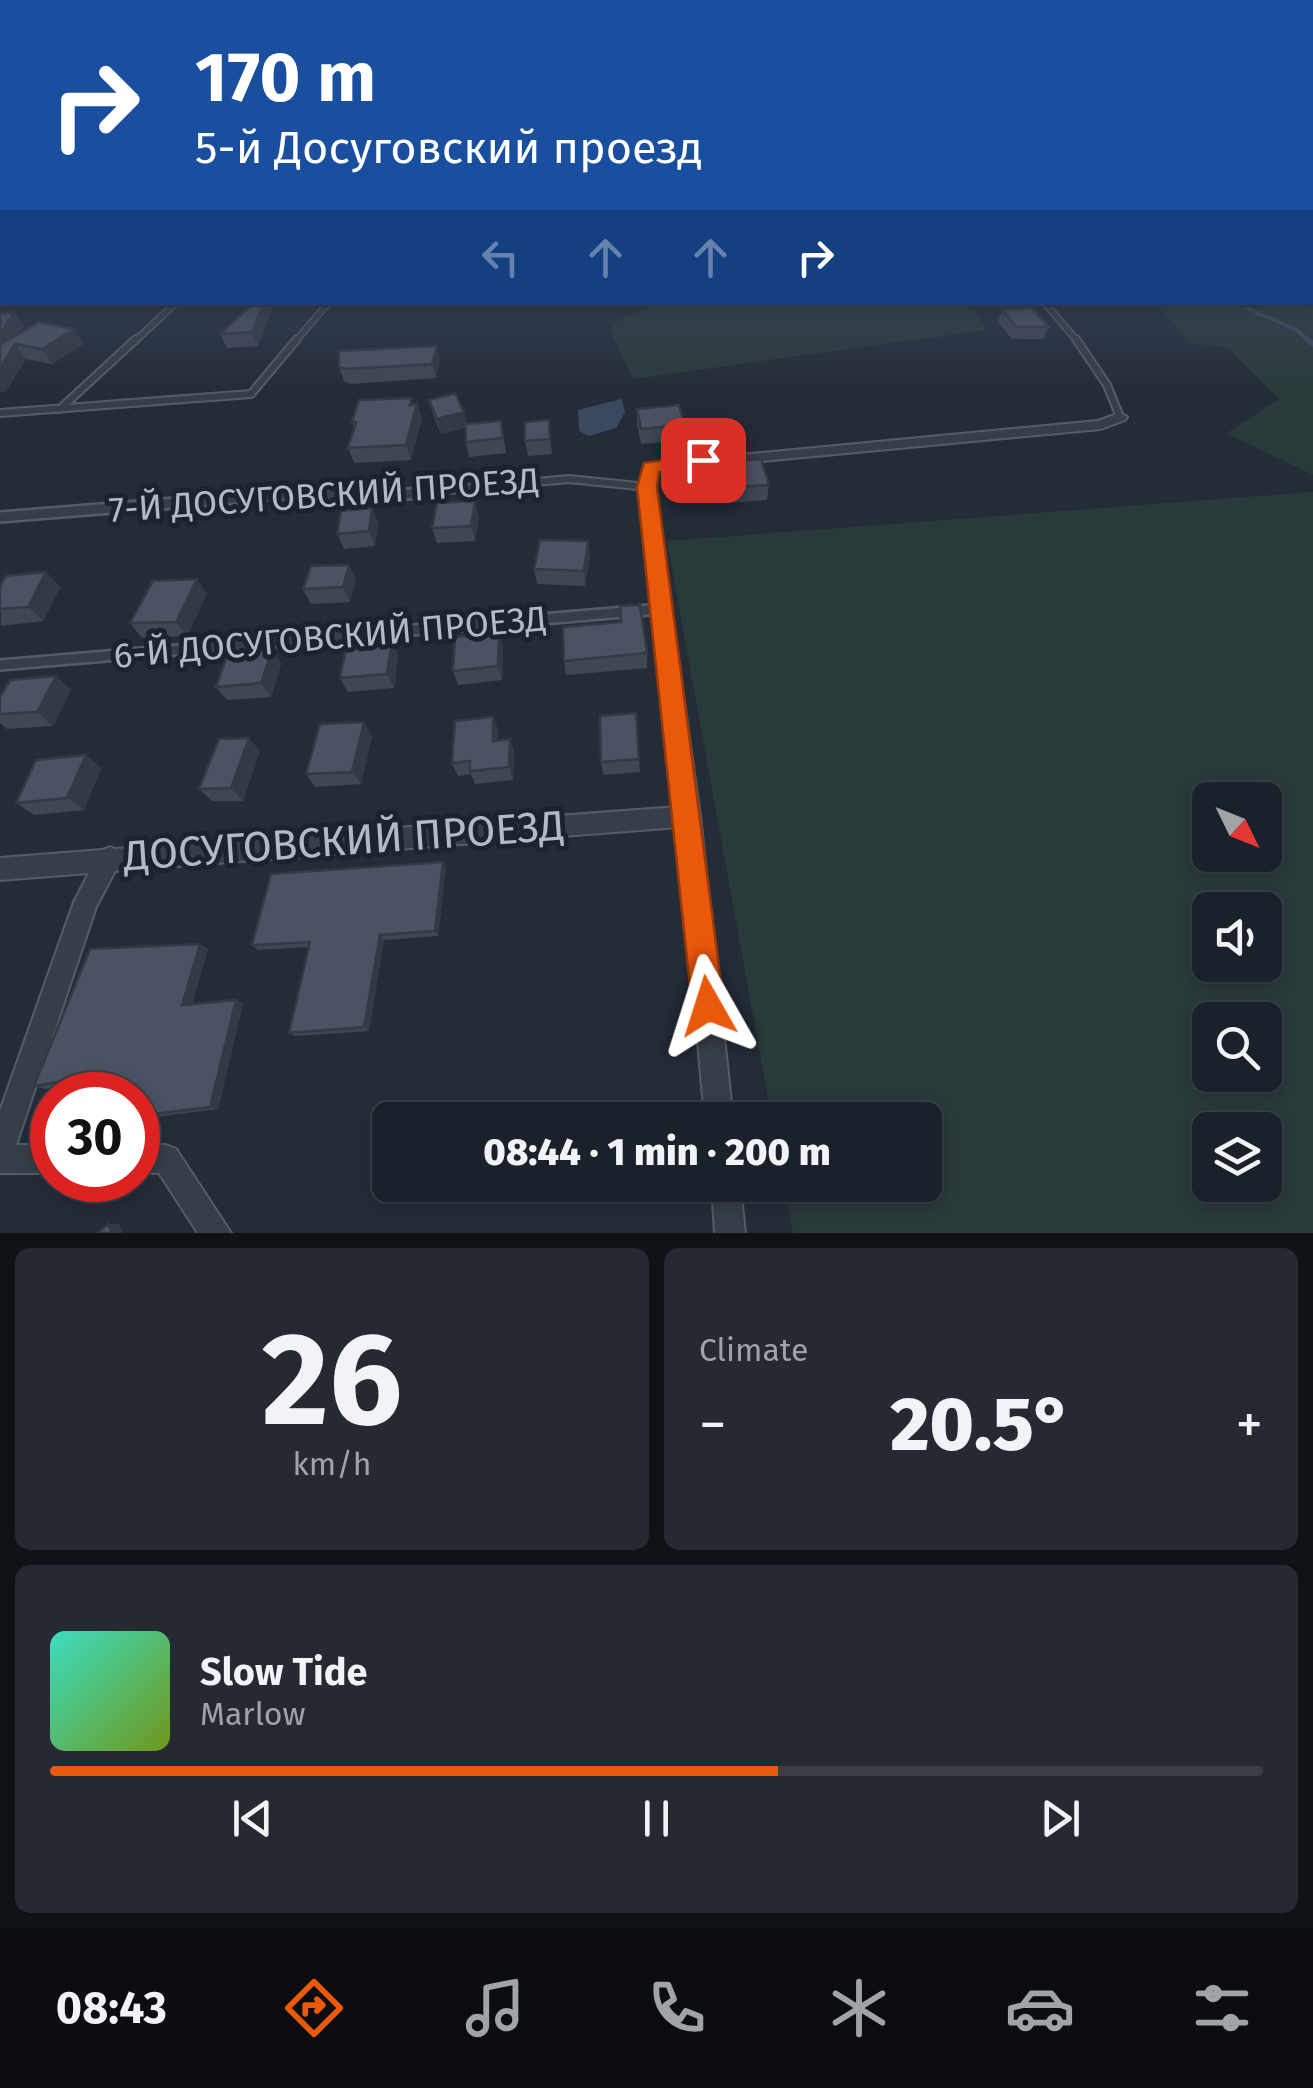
<!DOCTYPE html>
<meta charset="utf-8">
<style>
body{margin:0;font-family:"Fira Sans",sans-serif;background:#242932;color:#f1f3f6;height:100vh;display:flex;flex-direction:column;font-size:38px;white-space:nowrap}
*{box-sizing:border-box;margin:0}
p{font-size:32px;color:#a0a3a8}
.icon{flex:none;width:55px;height:55px;fill:none;stroke:currentColor;stroke-width:2;stroke-linecap:round;stroke-linejoin:round}
.map{position:relative;height:1233px;overflow:hidden}
.details{display:flex;flex-direction:column;gap:15px;padding:15px;background:#0f1217;flex:1}
.details>*{flex:none}
.guide{position:absolute;left:0px;top:0px;width:1315px;height:305px;box-shadow:0 5px 15px #0003,0 0 0 2px #393e47;background:#1a4fa0;color:#fff;overflow:hidden}
.needle{width:65px;rotate:133deg}
.buttons{position:absolute;left:1192px;top:782px;display:grid;gap:20px}
.buttons a{display:grid;place-items:center;width:90px;height:90px;border-radius:15px;background:#1b212a;box-shadow:0 5px 15px #0003,0 0 0 2px #393e47;font-size:50px}
.speed{position:absolute;left:30px;top:1072px;display:flex;gap:20px;font-size:50px;font-weight:700;text-align:center}
.speed>*{display:grid;place-content:center;width:130px;height:130px;border-radius:50%;background:#1b212a;box-shadow:0 5px 15px #0003,0 0 0 2px #393e47;line-height:1}
.speed .limit{border:15px solid #d22;background:#fff;color:#111}
.pin{position:absolute;display:grid;place-items:center;width:85px;height:85px;color:#fff;margin:-42px;border-radius:20px;box-shadow:0 5px 15px #0006}
.me{position:absolute;width:110px;margin:-55px;rotate:354deg;stroke-linejoin:round;filter:drop-shadow(0 0 8px #0008)}
.turn{display:flex;align-items:center;gap:35px;height:210px;padding:0 30px;font-size:45px}
.turn .icon{width:130px;height:130px;stroke-width:2.5}
.turn b{display:block;font-size:70px;line-height:85px}
.lanes{display:flex;align-items:center;height:95px;padding:0 30px;background:#0003;justify-content:center;gap:50px;direction:ltr}
.lanes .off{opacity:.35}
.big{font-size:75px;font-weight:800;line-height:1.1}
.details .tile{flex:1;display:flex;flex-direction:column;justify-content:center;gap:15px;min-width:0;padding:0 35px;border-radius:15px;background:#242932}
.details .dial{align-items:center;gap:0}
.dial b{font-size:130px;line-height:1}
.song{display:flex;align-items:center;gap:30px}
.cover{width:120px;height:120px;border-radius:15px;background:linear-gradient(135deg,hsl(170 70% 55%),hsl(80 70% 35%))}
.played{height:10px;border-radius:5px;background:linear-gradient(90deg,#ea580c 60%,#393e47 60%)}
.keys{display:flex;justify-content:space-around;direction:ltr}
.heat{display:flex;justify-content:space-between;align-items:center;font-size:55px;direction:ltr}
.details .tiles{flex:1;display:grid;gap:15px;grid-template-columns:1fr 1fr}
.tile:last-child{grid-column:span 2}
.trip{position:absolute;left:372px;top:1102px;width:570px;height:100px;border-radius:15px;background:#1b212a;box-shadow:0 5px 15px #0003,0 0 0 2px #393e47;font-weight:800;line-height:100px;text-align:center}
.tabs{display:flex;height:160px;justify-content:space-around;align-items:center;background:#0b0d11;color:#a0a3a8}
.tabs .icon{width:70px;height:70px}
.tabs .active{color:#ea580c}
.tabs b{font-size:45px;color:#f1f3f6}
.map>svg:first-child{display:block}
.green{fill:#293a3b;fill-rule:evenodd}
.water{fill:#3b4960}
.lines{fill:none;stroke-linecap:round;stroke-linejoin:round}
.stream-far1{stroke:#3b4960;stroke-width:4}
.stream{stroke:#3b4960;stroke-width:5}
.lane-far2-casing{stroke:#565c67;stroke-width:8}
.lane-far1-casing{stroke:#565c67;stroke-width:10}
.lane-casing{stroke:#565c67;stroke-width:14}
.street-casing{stroke:#565c67;stroke-width:4}
.secondary-casing{stroke:#565c67;stroke-width:30}
.lane-far2{stroke:#383e49;stroke-width:5}
.lane-far1{stroke:#383e49;stroke-width:6}
.lane{stroke:#383e49;stroke-width:9}
.street{fill:#383e49;fill-rule:evenodd}
.secondary{stroke:#464d5b;stroke-width:25}
.wall{fill:#404754}
.shaded-wall{fill:#343a45}
.building{fill:#4b5362;stroke:#343a45;stroke-width:2.5}
.route{fill:#ea580c;stroke:#983908;stroke-width:2.5}
.labels{text-anchor:middle;dominant-baseline:central;stroke-width:10;stroke-linejoin:round;paint-order:stroke}
.street-label{font-size:35px;fill:#b3b9c5;stroke:#1d232e}
.near-street-label{font-size:42px;fill:#b3b9c5;stroke:#1d232e}
</style>
<div class="map">
<svg width="1313" height="1233" viewBox="0 0 1313 1233">
<rect width="100%" height="100%" fill="#242c38"/>
<path class="green" d="M 1313,218 L 1313,475 L 1227,433 L 1279,399 L 1228,348 L 1191,343 L 1155,303 L 1312,302 Z
M 661,303 L 971,303 L 986,330 L 633,379 L 610,330 L 620,319 Z
M 1313,492 L 1313,1233 L 793,1233 L 784,1185 L 925,1185 L 925,1120 L 772,1120 L 667,541 ZM 1265,800 L 1265,855 L 1210,855 L 1210,800 ZM 1265,910 L 1265,965 L 1210,965 L 1210,910 ZM 1265,1020 L 1265,1075 L 1210,1075 L 1210,1020 ZM 1265,1130 L 1265,1185 L 1210,1185 L 1210,1130 Z"/>
<path class="water" d="M 622,399 L 625,412 L 616,428 L 589,436 L 579,431 L 578,410 Z"/>
<g class="lines">
<path class="stream-far1" d="M 1258,302 L 1246,308 L 1297,330 L 1310,342"/>
<path class="stream" d="M 1307,339 L 1313,344"/>
<defs>
<path id="lane-far2" d="M 1044,302 L 1078,342
M 134,342 L 177,302
M 295,342 L 329,302"/>
<path id="lane-far1" d="M 1076,339 L 1107,385 L 1120,417
M 60,409 L 136,339
M 0,413 L 251,394 L 297,339
M 272,495 L 320,495
M 393,495 L 569,479 L 647,487"/>
<path id="lane" d="M 0,517 L 286,494 L 373,497 L 420,493
M 0,665 L 660,609"/>
<path id="street" d="M 1120,413 L 1127,417 L 1125,420 L 1101,429 L 657,471 L 654,487 L 700,816 L 733,1120 L 705,1120 L 679,827 L 115,871 L 96,907 L 16,1145 L 52,1145 L 52,1173 L 0,1173 L 0,1111 L 74,902 L 89,873 L 0,880 L 0,858 L 102,850 L 110,847 L 115,849 L 677,807 L 640,487 L 645,464 L 1098,421 Z
M 138,1145 L 166,1145 L 176,1149 L 231,1233 L 198,1233 L 159,1173 L 138,1173 Z
M 712,1185 L 740,1185 L 745,1233 L 715,1233 Z"/>
<path id="secondary" d="M 0,259 L 2,258"/>
</defs>
<use href="#lane-far2" class="lane-far2-casing"/>
<use href="#lane-far1" class="lane-far1-casing"/>
<use href="#lane" class="lane-casing"/>
<use href="#street" class="street-casing"/>
<use href="#secondary" class="secondary-casing"/>
<use href="#lane-far2" class="lane-far2"/>
<use href="#lane-far1" class="lane-far1"/>
<use href="#lane" class="lane"/>
<use href="#street" class="street"/>
<use href="#secondary" class="secondary"/>
</g>
<path class="wall" d="M 274,305 L 258,346 L 227,348 L 220,334 Z
M 1002,310 L 1049,327 L 1043,339 L 1012,339 L 998,322 Z
M 0,314 L 24,326 L 20,333 L 84,344 L 52,364 L 26,359 L 6,391 L 0,392 Z
M 440,361 L 436,378 L 350,384 L 344,381 L 339,367 Z
M 429,400 L 464,412 L 467,424 L 501,421 L 506,453 L 469,457 L 466,442 L 465,428 L 441,434 L 433,415 Z
M 417,403 L 422,418 L 411,460 L 354,463 L 348,448 L 354,429 L 352,422 Z
M 637,409 L 685,425 L 685,440 L 641,444 L 637,424 Z
M 549,420 L 552,454 L 528,456 L 525,441 Z
M 721,462 L 769,485 L 767,500 L 726,503 L 720,477 Z
M 372,508 L 378,523 L 375,546 L 344,549 L 337,534 Z
M 479,517 L 475,541 L 437,543 L 432,528 Z
M 588,541 L 590,556 L 585,586 L 537,584 L 534,569 Z
M 349,565 L 356,580 L 350,602 L 311,604 L 303,589 Z
M 46,572 L 60,587 L 43,621 L 1,626 L 0,586 Z
M 207,594 L 187,636 L 142,638 L 130,623 Z
M 499,634 L 503,648 L 502,680 L 458,685 L 453,671 Z
M 272,650 L 281,664 L 271,697 L 227,700 L 216,687 Z
M 647,653 L 647,668 L 566,675 L 564,661 Z
M 398,655 L 394,688 L 348,692 L 340,678 Z
M 56,676 L 71,690 L 53,726 L 7,729 L 0,723 L 0,697 Z
M 636,713 L 640,772 L 603,775 L 601,762 Z
M 493,717 L 498,730 L 497,740 L 510,739 L 514,752 L 513,780 L 475,784 L 471,774 L 458,776 L 452,763 Z
M 372,736 L 361,784 L 315,787 L 306,774 Z
M 260,751 L 243,801 L 212,801 L 199,789 Z
M 101,768 L 84,810 L 34,815 L 16,803 Z
M 446,867 L 438,936 L 384,940 L 369,1031 L 295,1036 L 289,1033 L 309,947 L 258,950 L 252,945 Z
M 208,949 L 192,1004 L 236,1000 L 243,1004 L 218,1109 L 138,1119 L 138,1095 L 68,1085 L 46,1089 L 34,1086 Z"/>
<path class="shaded-wall" d="M 264,302 L 273,302 L 274,305 L 258,346 L 252,332 Z
M 14,312 L 24,326 L 3,364 L 0,361 L 0,335 Z
M 74,329 L 84,344 L 52,364 L 42,349 Z
M 15,344 L 26,359 L 6,391 L 0,392 L 0,368 Z
M 437,346 L 440,361 L 436,378 L 432,364 Z
M 412,398 L 415,411 L 417,403 L 422,418 L 411,460 L 406,445 Z
M 464,412 L 468,427 L 441,434 L 437,419 Z
M 475,501 L 479,517 L 475,541 L 471,526 Z
M 372,508 L 378,523 L 375,546 L 369,531 Z
M 588,541 L 590,556 L 585,586 L 584,571 Z
M 349,565 L 356,580 L 350,602 L 343,587 Z
M 46,572 L 60,587 L 43,621 L 28,607 Z
M 197,579 L 207,594 L 187,636 L 176,622 Z
M 499,634 L 503,648 L 502,680 L 498,666 Z
M 392,640 L 398,655 L 394,688 L 387,674 Z
M 272,650 L 281,664 L 271,697 L 261,683 Z
M 56,676 L 71,690 L 53,726 L 37,712 Z
M 493,717 L 498,730 L 497,754 L 493,741 Z
M 364,722 L 372,736 L 361,784 L 352,772 Z
M 249,738 L 260,751 L 243,801 L 231,788 Z
M 510,739 L 514,752 L 513,780 L 509,767 Z
M 86,755 L 101,768 L 84,810 L 67,798 Z
M 443,862 L 446,867 L 438,936 L 435,931 Z
M 380,935 L 384,940 L 369,1031 L 364,1027 Z
M 200,944 L 208,949 L 190,1009 L 182,1005 Z
M 236,1000 L 243,1004 L 218,1109 L 210,1107 Z
M 108,1224 L 119,1224 L 123,1233 L 112,1233 Z"/>
<path class="building" d="M 255,302 L 264,302 L 252,332 L 220,334 Z
M 1031,308 L 1049,327 L 1017,327 L 1002,310 Z
M 14,312 L 0,335 L 0,314 Z
M 39,322 L 74,329 L 42,349 L 15,344 L 0,368 L 0,345 Z
M 437,346 L 432,364 L 345,369 L 339,367 L 339,351 Z
M 455,393 L 464,412 L 437,419 L 429,400 Z
M 412,398 L 410,405 L 417,403 L 406,445 L 348,448 L 356,422 L 352,422 L 359,400 Z
M 679,405 L 685,425 L 641,429 L 637,409 Z
M 549,420 L 550,439 L 525,441 L 525,422 Z
M 501,421 L 503,438 L 466,442 L 465,424 Z
M 761,459 L 769,485 L 727,488 L 721,462 Z
M 475,501 L 471,526 L 432,528 L 437,503 Z
M 372,508 L 369,531 L 337,534 L 341,511 Z
M 540,540 L 588,541 L 584,571 L 534,569 Z
M 349,565 L 343,587 L 303,589 L 311,566 Z
M 46,572 L 28,607 L 0,609 L 0,586 L 6,576 Z
M 197,579 L 176,622 L 130,623 L 153,581 Z
M 640,605 L 647,653 L 564,661 L 563,627 L 621,622 L 620,606 Z
M 499,634 L 498,666 L 453,671 L 455,637 Z
M 392,640 L 387,674 L 340,678 L 347,644 Z
M 272,650 L 261,683 L 216,687 L 228,653 Z
M 56,676 L 37,712 L 0,714 L 0,697 L 10,680 Z
M 636,713 L 639,759 L 601,762 L 600,716 Z
M 493,717 L 493,741 L 510,739 L 509,767 L 470,771 L 470,761 L 452,763 L 455,721 Z
M 364,722 L 352,772 L 306,774 L 320,724 Z
M 249,738 L 231,788 L 199,789 L 219,739 Z
M 86,755 L 67,798 L 16,803 L 36,760 Z
M 443,862 L 435,931 L 380,935 L 364,1027 L 289,1033 L 310,942 L 252,945 L 271,874 Z
M 200,944 L 182,1005 L 236,1000 L 210,1107 L 138,1116 L 138,1095 L 64,1095 L 70,1080 L 34,1086 L 90,949 Z
M 108,1224 L 112,1233 L 98,1233 Z"/>
<linearGradient id="sky" x2="0" y2="1"><stop stop-color="#14181f"/><stop offset="0.56" stop-color="#3f4b5e"/><stop offset="1" stop-color="#3f4b5e" stop-opacity="0"/></linearGradient>
<rect width="1313" height="391" fill="url(#sky)"/>
<path class="route" d="M 703,454 L 710,456 L 710,464 L 659,472 L 657,487 L 724,1006 L 720,1018 L 708,1022 L 696,1018 L 692,1006 L 637,487 L 644,463 Z"/>
<g class="labels">
<g class="street-label">
<text transform="translate(324 495) rotate(-4)">7-Й ДОСУГОВСКИЙ ПРОЕЗД</text>
<text transform="translate(330 637) rotate(-5)">6-Й ДОСУГОВСКИЙ ПРОЕЗД</text>
</g>
<g class="near-street-label">
<text transform="translate(344 841) rotate(-4)">ДОСУГОВСКИЙ ПРОЕЗД</text>
</g>
</g>
</svg>
<div class="buttons">
<a><svg class="needle" viewBox="-14 -14 28 28"><path d="M0-13l5 13h-10z" fill="#e53935"/><path d="M0 13l5-13h-10z" fill="#a0a3a8"/></svg></a>
<a><svg class="icon" aria-label="sound" viewBox="0 0 24 24"><path d="M4 9h4l5-4v14l-5-4H4zM17 9q2 3 0 6"/></svg></a>
<a><svg class="icon" aria-label="search" viewBox="0 0 24 24"><circle cx="10" cy="10" r="6"/><path d="M15 15l6 6"/></svg></a>
<a><svg class="icon" aria-label="layers" viewBox="0 0 24 24"><path d="M12 4l9 5-9 5-9-5zM3 14l9 5 9-5"/></svg></a>
</div>
<div class="speed"><div class="limit">30</div></div>
<div class="pin" style="left:703px;top:460px;background:#d93025"><svg class="icon" aria-label="arrive" viewBox="0 0 24 24"><path d="M6 21V4h12l-3 4 3 4H6"/></svg></div>
<svg class="me" style="left:708px;top:1006px" viewBox="-20 -20 40 40"><path d="M0-17L14 15 0 8-14 15z" fill="#ea580c" stroke="#fff" stroke-width="4"/></svg>
<div class="trip">08:44 · 1 min · 200 m</div>
<div class="guide">
<div class="turn"><svg class="icon" aria-label="right" viewBox="0 0 24 24"><path d="M7 20v-9h11M14 6l5 5-5 5"/></svg><div><b>170 m</b>5-й Досуговский проезд</div></div>
<div class="lanes"><svg class="icon off" aria-label="left" viewBox="0 0 24 24"><path d="M17 20v-9H6M10 6l-5 5 5 5"/></svg><svg class="icon off" aria-label="ahead" viewBox="0 0 24 24"><path d="M12 20V5M6 11l6-6 6 6"/></svg><svg class="icon off" aria-label="ahead" viewBox="0 0 24 24"><path d="M12 20V5M6 11l6-6 6 6"/></svg><svg class="icon" aria-label="right" viewBox="0 0 24 24"><path d="M7 20v-9h11M14 6l5 5-5 5"/></svg></div>
</div>
</div>
<section class="details">
<div class="tiles">
<div class="tile dial"><b>26</b><p>km/h</p></div>
<div class="tile"><p>Climate</p>
<div class="heat"><a>−</a><b class="big">20.5°</b><a>+</a></div>
</div>
<div class="tile">
<div class="song"><i class="cover"></i><div><b>Slow Tide</b><p>Marlow</p></div></div>
<div class="played"></div>
<div class="keys"><svg class="icon" aria-label="previous" viewBox="0 0 24 24"><path d="M18 5L8 12l10 7zM5 5v14"/></svg><svg class="icon" aria-label="pause" viewBox="0 0 24 24"><path d="M8 5v14M16 5v14"/></svg><svg class="icon" aria-label="next" viewBox="0 0 24 24"><path d="M6 5l10 7-10 7zM19 5v14"/></svg></div>
</div>
</div>
</section>
<nav class="tabs">
<b>08:43</b>
<svg class="icon active" aria-label="directions" viewBox="0 0 24 24"><path d="M12 3l9 9-9 9-9-9zM9 14v-3h6M13 9l2 2-2 2"/></svg>
<svg class="icon" aria-label="music" viewBox="0 0 24 24"><path d="M9 18V5l10-2v13"/><circle cx="6" cy="18" r="3"/><circle cx="16" cy="16" r="3"/></svg>
<svg class="icon" aria-label="phone" viewBox="0 0 24 24"><path d="M5 4h4l2 5-3 2q2 4 5 5l2-3 5 2v4C11 20 4 13 5 4z"/></svg>
<svg class="icon" aria-label="climate" viewBox="0 0 24 24"><path d="M12 3v18M4 7l16 10M4 17L20 7"/></svg>
<svg class="icon" aria-label="car" viewBox="0 0 24 24"><path d="M5 17H2v-5l4-1 3-4h7l3 4 3 1v5h-3M9 17h6M6 11h13"/><circle cx="7" cy="17" r="2"/><circle cx="17" cy="17" r="2"/></svg>
<svg class="icon" aria-label="filters" viewBox="0 0 24 24"><path d="M4 7h16M4 17h16"/><circle cx="9" cy="7" r="2"/><circle cx="15" cy="17" r="2"/></svg>
</nav>
